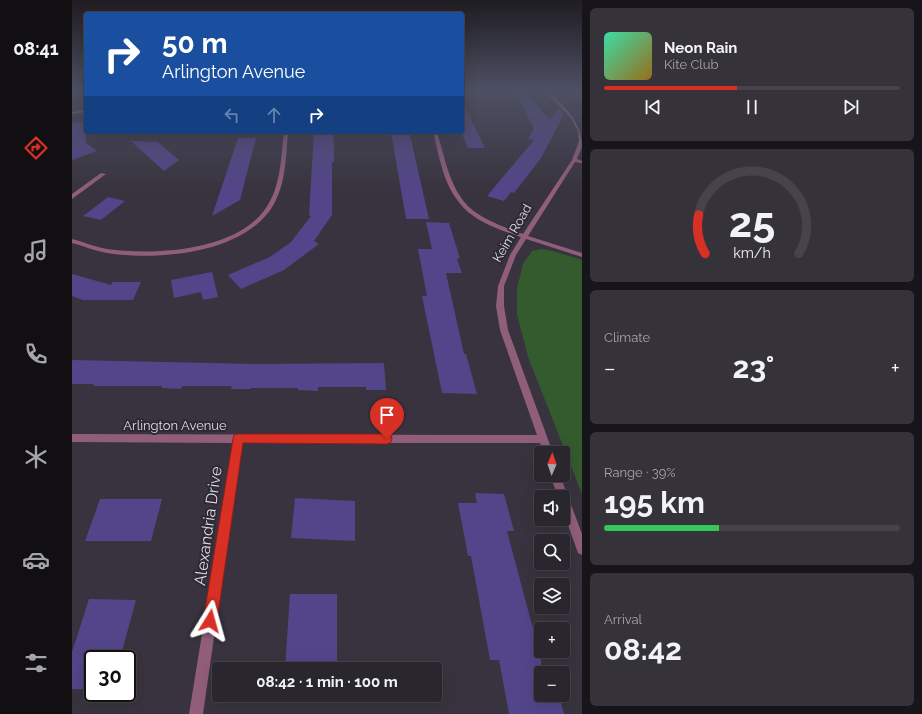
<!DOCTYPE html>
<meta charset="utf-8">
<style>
body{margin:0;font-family:Raleway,sans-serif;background:#36323a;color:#f1f3f6;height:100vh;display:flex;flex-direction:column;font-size:15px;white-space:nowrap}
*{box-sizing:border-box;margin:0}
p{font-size:13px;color:#a5a5aa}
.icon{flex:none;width:22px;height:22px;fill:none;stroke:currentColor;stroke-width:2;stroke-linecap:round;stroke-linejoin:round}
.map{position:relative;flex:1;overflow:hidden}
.panel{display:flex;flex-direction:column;gap:8px;padding:8px;background:#171519;width:340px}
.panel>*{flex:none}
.banner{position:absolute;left:12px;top:12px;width:380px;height:122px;border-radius:4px;box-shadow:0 4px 16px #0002,0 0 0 1px #46434a;background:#1a4fa0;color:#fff;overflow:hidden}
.needle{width:26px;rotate:2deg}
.buttons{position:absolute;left:462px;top:446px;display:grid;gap:8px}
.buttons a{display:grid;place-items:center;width:36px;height:36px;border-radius:4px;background:#2a262e;box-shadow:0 4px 16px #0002,0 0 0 1px #46434a;font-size:20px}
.speed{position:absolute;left:12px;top:650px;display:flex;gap:8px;font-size:20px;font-weight:700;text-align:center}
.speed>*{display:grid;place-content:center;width:52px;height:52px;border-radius:50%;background:#2a262e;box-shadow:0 4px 16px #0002,0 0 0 1px #46434a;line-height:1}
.speed .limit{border:2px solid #111;border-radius:6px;background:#fff;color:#111}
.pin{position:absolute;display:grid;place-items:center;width:34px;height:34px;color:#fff;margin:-41px -17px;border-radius:50% 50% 50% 0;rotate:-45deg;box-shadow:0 0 4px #0007}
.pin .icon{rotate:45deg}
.me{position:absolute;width:44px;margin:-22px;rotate:8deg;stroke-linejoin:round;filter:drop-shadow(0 0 3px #0008)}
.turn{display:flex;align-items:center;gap:14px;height:84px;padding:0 12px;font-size:18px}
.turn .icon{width:52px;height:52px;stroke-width:2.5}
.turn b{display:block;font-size:28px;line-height:34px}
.lanes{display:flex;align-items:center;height:38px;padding:0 12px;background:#0003;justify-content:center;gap:20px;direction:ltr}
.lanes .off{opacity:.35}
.big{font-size:30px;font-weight:700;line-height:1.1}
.panel .widget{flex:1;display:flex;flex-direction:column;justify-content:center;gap:6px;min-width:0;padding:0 14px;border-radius:6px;background:#36323a}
.panel .dial{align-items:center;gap:0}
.dial svg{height:104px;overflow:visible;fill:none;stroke:#46434a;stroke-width:7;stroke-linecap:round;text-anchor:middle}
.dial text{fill:#f1f3f6;stroke:none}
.song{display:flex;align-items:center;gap:12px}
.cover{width:48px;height:48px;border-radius:6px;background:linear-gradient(135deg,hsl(160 70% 55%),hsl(40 70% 35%))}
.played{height:4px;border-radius:2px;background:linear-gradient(90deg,#d93025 45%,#46434a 45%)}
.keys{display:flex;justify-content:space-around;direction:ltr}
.heat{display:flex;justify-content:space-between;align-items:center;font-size:22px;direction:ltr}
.charge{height:6px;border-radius:3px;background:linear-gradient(90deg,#34c759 39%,#46434a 0)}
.trip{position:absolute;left:140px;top:662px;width:230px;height:40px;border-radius:4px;background:#2a262e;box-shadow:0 4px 16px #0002,0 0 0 1px #46434a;font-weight:700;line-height:40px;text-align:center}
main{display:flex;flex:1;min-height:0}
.menu{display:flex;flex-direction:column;width:72px;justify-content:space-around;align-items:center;background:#110f12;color:#a5a5aa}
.menu .icon{width:28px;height:28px}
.menu .active{color:#d93025}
.menu b{font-size:18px;color:#f1f3f6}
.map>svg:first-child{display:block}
.green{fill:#345b2e}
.building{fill:#53458a}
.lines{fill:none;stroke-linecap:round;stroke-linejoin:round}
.street{fill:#915e7a;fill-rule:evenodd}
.route{fill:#d93025;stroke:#8d1f18}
.labels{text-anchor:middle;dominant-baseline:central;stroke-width:4;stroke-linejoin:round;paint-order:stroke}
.street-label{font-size:13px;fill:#dedce3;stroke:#2e2934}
.near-street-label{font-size:16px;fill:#dedce3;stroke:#2e2934}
</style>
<main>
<nav class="menu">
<b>08:41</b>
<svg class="icon active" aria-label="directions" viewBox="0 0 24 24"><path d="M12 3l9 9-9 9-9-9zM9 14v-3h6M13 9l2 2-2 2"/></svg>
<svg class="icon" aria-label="music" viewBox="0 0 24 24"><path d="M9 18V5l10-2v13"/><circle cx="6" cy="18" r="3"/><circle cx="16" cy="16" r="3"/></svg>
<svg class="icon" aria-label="phone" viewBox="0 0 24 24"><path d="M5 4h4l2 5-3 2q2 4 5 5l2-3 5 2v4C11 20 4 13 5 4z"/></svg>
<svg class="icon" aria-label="climate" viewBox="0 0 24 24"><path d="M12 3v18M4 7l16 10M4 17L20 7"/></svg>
<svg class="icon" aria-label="car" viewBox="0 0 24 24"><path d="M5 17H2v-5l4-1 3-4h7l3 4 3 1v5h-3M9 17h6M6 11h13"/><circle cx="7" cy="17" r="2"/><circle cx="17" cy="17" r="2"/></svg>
<svg class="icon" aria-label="filters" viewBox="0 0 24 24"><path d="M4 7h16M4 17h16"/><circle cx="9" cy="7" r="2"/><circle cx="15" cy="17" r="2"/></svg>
</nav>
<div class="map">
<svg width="510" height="714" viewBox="0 0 510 714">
<rect width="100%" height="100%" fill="#38333e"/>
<path class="green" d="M 469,249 L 481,251 L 510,260 L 510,494 L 456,357 L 445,314 L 445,288 L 451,264 L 460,251 Z"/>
<path class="building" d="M 442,90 L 451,90 L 478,120 L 487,108 L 492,114 L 469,158 L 442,193 L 439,192 L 432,201 L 415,196 L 462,140 L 456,139 L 462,129 Z
M 390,101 L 413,148 L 396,148 L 390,134 Z
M 14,121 L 14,143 L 25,151 L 0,160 L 0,123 Z
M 242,132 L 261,132 L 262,148 L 262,162 L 260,162 L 260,215 L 242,241 L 247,244 L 212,270 L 169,289 L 156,275 L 198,257 L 219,242 L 239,216 L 237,215 Z
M 319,132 L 333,132 L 334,135 L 338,135 L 357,219 L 334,219 Z
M 166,138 L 184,138 L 168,200 L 140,216 Z
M 59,141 L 86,142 L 107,160 L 92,171 Z
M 36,197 L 53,201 L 29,220 L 11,216 Z
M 354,222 L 377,223 L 388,258 L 385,259 L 390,273 L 374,273 L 392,354 L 394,354 L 405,394 L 370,393 L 350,296 L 355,296 L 346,249 L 360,249 Z
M 140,272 L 146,297 L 131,300 L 129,292 L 102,298 L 99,280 Z
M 0,274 L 39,285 L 41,282 L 69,282 L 61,300 L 11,300 L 0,296 Z
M 0,360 L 183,364 L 312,363 L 314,390 L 294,390 L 294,387 L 246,387 L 246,391 L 226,390 L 226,388 L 179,388 L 179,389 L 159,389 L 160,386 L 110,386 L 109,389 L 90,388 L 90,386 L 21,386 L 22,384 L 0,384 Z
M 403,493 L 432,494 L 442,531 L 435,531 L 469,659 L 469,695 L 487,695 L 492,714 L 437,714 L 427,660 L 418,660 L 399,556 L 396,556 L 386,503 L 405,503 Z
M 223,498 L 283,501 L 283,541 L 219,538 Z
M 28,499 L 90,499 L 79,541 L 13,541 Z
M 218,594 L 265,594 L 265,669 L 213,669 Z
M 17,599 L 64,600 L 48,659 L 21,659 L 21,689 L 0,689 L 0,652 Z"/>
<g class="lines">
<path class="street" d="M 471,90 L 475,90 C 492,105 510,122 510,147 C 509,151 506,155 505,159 L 510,161 L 510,163 L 503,162 L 456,236 L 510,253 L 510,257 L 454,239 L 444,255 L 432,286 L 432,306 L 436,330 L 481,453 L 471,453 L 468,443 L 170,443 L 131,714 L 117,714 L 161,443 L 0,442 L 0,434 L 465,435 L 428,330 L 424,306 L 426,286 L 438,255 L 449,237 C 428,230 400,221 386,201 C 371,182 367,155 361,132 L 365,132 C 372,154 376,180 390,199 C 402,217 432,227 451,234 L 500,160 L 507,141 L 506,131 L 499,118 Z
M 14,110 L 14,112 L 0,114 L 0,112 Z
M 212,132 L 216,132 C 214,156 214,182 202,204 C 174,254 86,261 35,253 C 23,251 12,246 0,243 L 0,239 C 12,242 23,247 35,249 C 83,256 171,251 197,203 C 209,182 209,156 212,132 Z
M 29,173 L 34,174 L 0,199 L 0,194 Z
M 478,475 L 488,475 L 510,534 L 510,555 L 506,553 L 491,511 L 491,497 L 486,497 Z"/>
</g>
<linearGradient id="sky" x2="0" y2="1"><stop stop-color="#1f1c22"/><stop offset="0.47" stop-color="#4d5063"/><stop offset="1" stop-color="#4d5063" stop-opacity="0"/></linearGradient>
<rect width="510" height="190" fill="url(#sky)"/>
<path class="route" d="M 166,434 L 315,434 L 319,436 L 320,439 L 319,442 L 315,444 L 171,443 L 145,621 L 143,625 L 138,628 L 133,625 L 131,621 L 161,439 L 162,435 Z"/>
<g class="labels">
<g class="street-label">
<text transform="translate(440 233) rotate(-60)">Keim Road</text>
<text x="103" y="425">Arlington Avenue</text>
</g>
<g class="near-street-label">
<text transform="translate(136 526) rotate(-82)">Alexandria Drive</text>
</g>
</g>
</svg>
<div class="buttons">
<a><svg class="needle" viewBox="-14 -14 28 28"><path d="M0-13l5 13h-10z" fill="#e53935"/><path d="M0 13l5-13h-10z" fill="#a5a5aa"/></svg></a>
<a><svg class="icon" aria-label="sound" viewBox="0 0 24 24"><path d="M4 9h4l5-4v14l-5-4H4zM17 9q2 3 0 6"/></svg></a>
<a><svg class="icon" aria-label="search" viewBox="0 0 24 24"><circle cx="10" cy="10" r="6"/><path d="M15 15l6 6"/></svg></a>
<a><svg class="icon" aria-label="layers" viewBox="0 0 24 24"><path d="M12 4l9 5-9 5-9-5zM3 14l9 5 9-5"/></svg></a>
<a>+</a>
<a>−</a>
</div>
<div class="speed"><div class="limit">30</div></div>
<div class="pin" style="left:315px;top:439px;background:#d93025"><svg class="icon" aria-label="arrive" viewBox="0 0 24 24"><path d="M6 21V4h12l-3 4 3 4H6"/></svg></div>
<svg class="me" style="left:138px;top:621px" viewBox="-20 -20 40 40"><path d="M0-17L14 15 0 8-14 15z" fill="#d93025" stroke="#fff" stroke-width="4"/></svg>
<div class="trip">08:42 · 1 min · 100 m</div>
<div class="banner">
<div class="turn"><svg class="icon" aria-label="right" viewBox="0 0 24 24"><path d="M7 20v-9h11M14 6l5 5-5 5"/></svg><div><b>50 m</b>Arlington Avenue</div></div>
<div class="lanes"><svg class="icon off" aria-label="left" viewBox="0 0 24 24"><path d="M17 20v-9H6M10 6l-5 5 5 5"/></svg><svg class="icon off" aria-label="ahead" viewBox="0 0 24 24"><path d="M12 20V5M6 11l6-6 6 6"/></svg><svg class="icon" aria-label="right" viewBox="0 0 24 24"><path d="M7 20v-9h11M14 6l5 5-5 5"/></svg></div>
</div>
</div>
<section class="panel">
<div class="widget">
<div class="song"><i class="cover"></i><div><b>Neon Rain</b><p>Kite Club</p></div></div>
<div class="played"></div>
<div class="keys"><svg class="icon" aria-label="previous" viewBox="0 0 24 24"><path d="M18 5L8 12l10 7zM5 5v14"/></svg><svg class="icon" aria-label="pause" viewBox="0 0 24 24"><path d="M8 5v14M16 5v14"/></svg><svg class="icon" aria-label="next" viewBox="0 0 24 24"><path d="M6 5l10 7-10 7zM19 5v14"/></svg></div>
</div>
<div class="widget dial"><svg viewBox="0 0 100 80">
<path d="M14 69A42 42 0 1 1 86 69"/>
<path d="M14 69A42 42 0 0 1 9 39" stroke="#d93025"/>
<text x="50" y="56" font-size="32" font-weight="700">25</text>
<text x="50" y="72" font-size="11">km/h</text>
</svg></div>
<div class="widget"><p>Climate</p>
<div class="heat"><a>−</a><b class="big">23°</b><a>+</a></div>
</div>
<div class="widget"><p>Range · 39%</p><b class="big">195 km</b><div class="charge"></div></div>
<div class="widget"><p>Arrival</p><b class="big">08:42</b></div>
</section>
</main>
